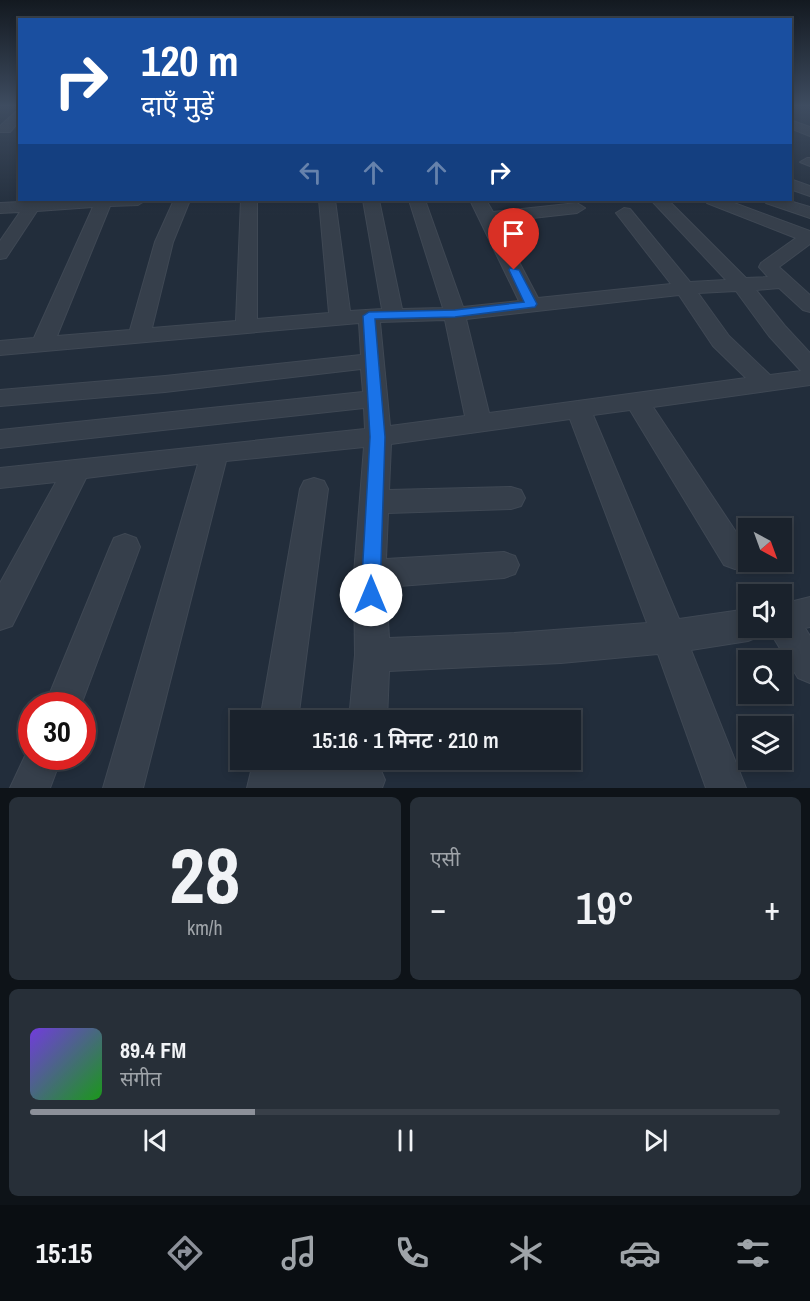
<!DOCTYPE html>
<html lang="hi">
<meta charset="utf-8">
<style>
body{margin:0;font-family:"Archivo Narrow","Noto Sans Devanagari",sans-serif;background:#272f38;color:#f1f3f6;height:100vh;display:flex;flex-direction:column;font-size:22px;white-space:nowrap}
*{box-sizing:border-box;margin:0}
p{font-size:20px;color:#9fa4a9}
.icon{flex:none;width:33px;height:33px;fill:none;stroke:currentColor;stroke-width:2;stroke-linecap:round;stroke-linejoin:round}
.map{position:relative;height:788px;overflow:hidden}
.panel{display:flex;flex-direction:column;gap:9px;padding:9px;background:#0e1318;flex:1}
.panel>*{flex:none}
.guide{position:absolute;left:18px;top:18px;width:774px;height:183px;border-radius:0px;box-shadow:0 3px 9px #0003,0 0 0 2px #383f48;background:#1a4fa0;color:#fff;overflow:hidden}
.needle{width:39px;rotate:139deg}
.buttons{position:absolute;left:738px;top:518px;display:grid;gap:12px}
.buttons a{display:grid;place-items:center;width:54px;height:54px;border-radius:0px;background:#1a222c;box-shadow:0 3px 9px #0003,0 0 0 2px #383f48;font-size:30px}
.speed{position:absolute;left:18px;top:692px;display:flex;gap:12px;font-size:30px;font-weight:700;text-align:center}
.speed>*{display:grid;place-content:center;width:78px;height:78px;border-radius:50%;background:#1a222c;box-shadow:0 3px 9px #0003,0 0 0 2px #383f48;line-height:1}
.speed .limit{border:9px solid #d22;background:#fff;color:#111}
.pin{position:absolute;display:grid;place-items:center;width:51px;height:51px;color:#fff;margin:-62px -26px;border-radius:50% 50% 50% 0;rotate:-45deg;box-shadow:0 0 6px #0007}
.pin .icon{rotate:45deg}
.me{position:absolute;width:66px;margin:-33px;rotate:0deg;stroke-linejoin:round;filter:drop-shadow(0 0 4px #0008)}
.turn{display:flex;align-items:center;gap:21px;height:126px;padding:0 24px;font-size:27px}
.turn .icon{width:78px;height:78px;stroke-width:2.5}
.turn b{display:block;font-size:42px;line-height:51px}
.lanes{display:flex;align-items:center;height:57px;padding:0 24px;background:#0003;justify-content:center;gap:30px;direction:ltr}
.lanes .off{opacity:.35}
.big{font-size:45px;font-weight:600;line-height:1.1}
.panel .card{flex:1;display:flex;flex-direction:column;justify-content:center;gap:9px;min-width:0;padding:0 21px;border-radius:9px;background:#272f38}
.panel .dial{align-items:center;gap:0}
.dial b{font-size:78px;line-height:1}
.song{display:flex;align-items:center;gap:18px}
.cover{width:72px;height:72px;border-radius:9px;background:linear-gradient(135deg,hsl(260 70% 55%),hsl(120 70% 35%))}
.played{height:6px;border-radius:3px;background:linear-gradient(90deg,#8c9099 30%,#383f48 30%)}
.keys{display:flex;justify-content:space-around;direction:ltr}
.heat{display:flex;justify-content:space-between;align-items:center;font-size:33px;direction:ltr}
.panel .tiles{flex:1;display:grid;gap:9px;grid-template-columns:1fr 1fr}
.card:last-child{grid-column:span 2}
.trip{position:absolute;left:230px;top:710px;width:351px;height:60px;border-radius:0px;background:#1a222c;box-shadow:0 3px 9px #0003,0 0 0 2px #383f48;font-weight:600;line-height:60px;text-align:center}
.tabs{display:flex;height:96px;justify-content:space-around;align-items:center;background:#0a0e12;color:#9fa4a9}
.tabs .icon{width:42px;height:42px}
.tabs .current{color:#8c9099}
.tabs b{font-size:27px;color:#f1f3f6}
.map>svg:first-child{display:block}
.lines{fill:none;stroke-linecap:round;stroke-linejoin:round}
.street-casing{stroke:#3f4854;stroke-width:2}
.street{fill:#363f4b;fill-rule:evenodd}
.route{fill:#1a73e8;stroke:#114b97;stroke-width:1.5}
</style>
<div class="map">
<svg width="810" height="788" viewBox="0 0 810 788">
<rect width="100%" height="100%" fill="#222d3b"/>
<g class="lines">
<defs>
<path id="street" d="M 20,108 L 20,120 L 10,132 L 0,132 L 0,126 Z
M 790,120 L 810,127 L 810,136 L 790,128 Z
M 807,158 L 810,158 L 810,166 L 800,162 Z
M 790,179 L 810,186 L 810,196 L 790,189 Z
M 62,200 L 146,200 L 138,205 L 110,206 L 57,336 L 130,330 L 155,242 L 174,200 L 190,200 L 173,242 L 152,328 L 236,321 L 241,200 L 257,200 L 257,319 L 329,313 L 319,200 L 335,200 L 350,311 L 382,309 L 363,200 L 379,200 L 402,309 L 443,308 L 409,200 L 425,200 L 463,307 L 519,301 L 470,200 L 486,200 L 493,212 L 577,203 L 585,208 L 577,213 L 498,222 L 538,298 L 671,284 L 616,213 L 624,208 L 630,209 L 690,282 L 726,280 L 651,200 L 668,200 L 746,278 L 768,277 L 759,267 L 761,263 L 796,238 L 707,203 L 705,200 L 726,200 L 810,231 L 810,244 L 779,267 L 810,295 L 810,312 L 803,310 L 779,288 L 756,290 L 785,326 L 810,353 L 810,385 L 653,407 L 746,547 L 748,552 L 746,565 L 735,569 L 724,565 L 630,410 L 593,415 L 679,619 L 748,609 L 748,627 L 764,627 L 760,636 L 748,641 L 691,650 L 746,788 L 706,788 L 658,654 L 561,663 L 389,671 L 387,720 L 349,720 L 355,655 L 354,574 L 364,447 L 226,461 L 143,788 L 103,788 L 198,464 L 86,478 L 12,626 L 0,630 L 0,583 L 56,482 L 0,488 L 0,468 L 365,429 L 364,408 L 0,448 L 0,430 L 363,392 L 361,369 L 165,392 L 0,406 L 0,390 L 165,376 L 361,355 L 359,323 L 0,355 L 0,341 L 34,338 L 93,207 L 37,211 L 6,258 L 0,259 L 0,241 L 20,212 L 0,213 L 0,203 ZM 736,291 L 769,336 L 801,371 L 770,375 L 729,336 L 698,293 ZM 679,295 L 713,346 L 746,378 L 489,413 L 466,319 ZM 445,320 L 465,416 L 390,426 L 380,322 ZM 570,419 L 647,623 L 514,633 L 389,638 L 386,587 L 504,578 L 515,574 L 519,565 L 515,556 L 504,552 L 386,559 L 388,513 L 511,509 L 521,506 L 525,498 L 521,490 L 511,487 L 389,490 L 391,444 Z
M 764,200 L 786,200 L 810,207 L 810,218 L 766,203 Z
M 314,478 L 324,481 L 328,489 L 298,720 L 260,720 L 300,489 L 304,481 Z
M 125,534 L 136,538 L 140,547 L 81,705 L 45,705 L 110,547 L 114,538 Z
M 810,597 L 810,627 L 805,628 L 810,636 L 810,683 L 798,678 L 767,627 L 782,627 L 782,604 Z
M 32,741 L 32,756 L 62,756 L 50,788 L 10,788 Z
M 254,759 L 292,759 L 292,762 L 365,760 L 379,766 L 385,780 L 382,788 L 247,788 Z"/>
</defs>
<use href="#street" class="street-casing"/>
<use href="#street" class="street"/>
</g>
<linearGradient id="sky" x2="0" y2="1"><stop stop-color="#131920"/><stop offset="0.49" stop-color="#3e4c60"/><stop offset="1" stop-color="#3e4c60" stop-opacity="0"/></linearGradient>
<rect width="810" height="216" fill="url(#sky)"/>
<path class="route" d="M 510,268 L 519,270 L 537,304 L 535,307 L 455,317 L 375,319 L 385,437 L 380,595 L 377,600 L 371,603 L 364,600 L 361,595 L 370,437 L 363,316 L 369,312 L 455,310 L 524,302 L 509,270 Z"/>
</svg>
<div class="buttons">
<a><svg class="needle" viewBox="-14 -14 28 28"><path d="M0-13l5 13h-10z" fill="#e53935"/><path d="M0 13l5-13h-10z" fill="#9fa4a9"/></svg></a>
<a><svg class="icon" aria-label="sound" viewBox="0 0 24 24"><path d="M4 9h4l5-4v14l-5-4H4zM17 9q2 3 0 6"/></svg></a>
<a><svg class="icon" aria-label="search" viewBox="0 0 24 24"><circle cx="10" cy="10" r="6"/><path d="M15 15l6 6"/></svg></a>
<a><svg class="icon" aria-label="layers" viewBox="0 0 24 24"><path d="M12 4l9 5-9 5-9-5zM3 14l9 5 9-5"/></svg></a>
</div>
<div class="speed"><div class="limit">30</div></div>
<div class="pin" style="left:514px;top:270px;background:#d93025"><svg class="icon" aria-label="arrive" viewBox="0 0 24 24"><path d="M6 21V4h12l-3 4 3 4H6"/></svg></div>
<svg class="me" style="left:371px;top:595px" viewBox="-20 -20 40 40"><circle r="19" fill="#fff"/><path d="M0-13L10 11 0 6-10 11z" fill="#1a73e8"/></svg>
<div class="trip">15:16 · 1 मिनट · 210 m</div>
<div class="guide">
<div class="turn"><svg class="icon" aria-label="right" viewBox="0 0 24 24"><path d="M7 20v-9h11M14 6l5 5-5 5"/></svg><div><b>120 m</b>दाएँ मुड़ें</div></div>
<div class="lanes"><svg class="icon off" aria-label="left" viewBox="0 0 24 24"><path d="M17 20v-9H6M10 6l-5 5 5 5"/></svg><svg class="icon off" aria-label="ahead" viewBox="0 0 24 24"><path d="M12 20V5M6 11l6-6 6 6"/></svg><svg class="icon off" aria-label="ahead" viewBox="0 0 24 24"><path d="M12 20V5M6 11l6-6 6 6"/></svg><svg class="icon" aria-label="right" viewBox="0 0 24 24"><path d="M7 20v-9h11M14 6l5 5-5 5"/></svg></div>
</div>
</div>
<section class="panel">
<div class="tiles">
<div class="card dial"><b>28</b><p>km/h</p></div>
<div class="card"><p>एसी</p>
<div class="heat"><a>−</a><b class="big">19°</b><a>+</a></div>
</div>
<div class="card">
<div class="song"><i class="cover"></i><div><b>89.4 FM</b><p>संगीत</p></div></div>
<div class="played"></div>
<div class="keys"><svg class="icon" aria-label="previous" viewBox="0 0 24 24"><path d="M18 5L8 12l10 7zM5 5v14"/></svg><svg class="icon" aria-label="pause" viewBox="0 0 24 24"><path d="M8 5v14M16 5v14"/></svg><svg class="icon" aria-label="next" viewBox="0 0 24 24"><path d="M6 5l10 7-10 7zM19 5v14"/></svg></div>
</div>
</div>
</section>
<nav class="tabs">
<b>15:15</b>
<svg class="icon current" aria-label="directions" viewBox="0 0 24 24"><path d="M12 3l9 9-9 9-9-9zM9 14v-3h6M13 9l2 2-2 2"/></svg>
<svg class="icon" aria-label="music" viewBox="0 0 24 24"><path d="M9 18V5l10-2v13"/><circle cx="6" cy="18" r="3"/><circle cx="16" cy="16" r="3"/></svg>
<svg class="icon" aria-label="phone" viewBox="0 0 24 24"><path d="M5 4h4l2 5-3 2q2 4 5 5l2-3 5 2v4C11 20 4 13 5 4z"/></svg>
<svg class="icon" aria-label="climate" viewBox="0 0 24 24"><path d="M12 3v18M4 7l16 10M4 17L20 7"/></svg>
<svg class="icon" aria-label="car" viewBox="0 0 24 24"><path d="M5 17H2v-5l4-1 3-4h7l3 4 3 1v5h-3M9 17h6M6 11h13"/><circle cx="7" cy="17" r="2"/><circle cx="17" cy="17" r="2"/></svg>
<svg class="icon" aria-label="filters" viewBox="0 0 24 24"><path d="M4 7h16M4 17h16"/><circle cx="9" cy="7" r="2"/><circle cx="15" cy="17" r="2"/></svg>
</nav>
